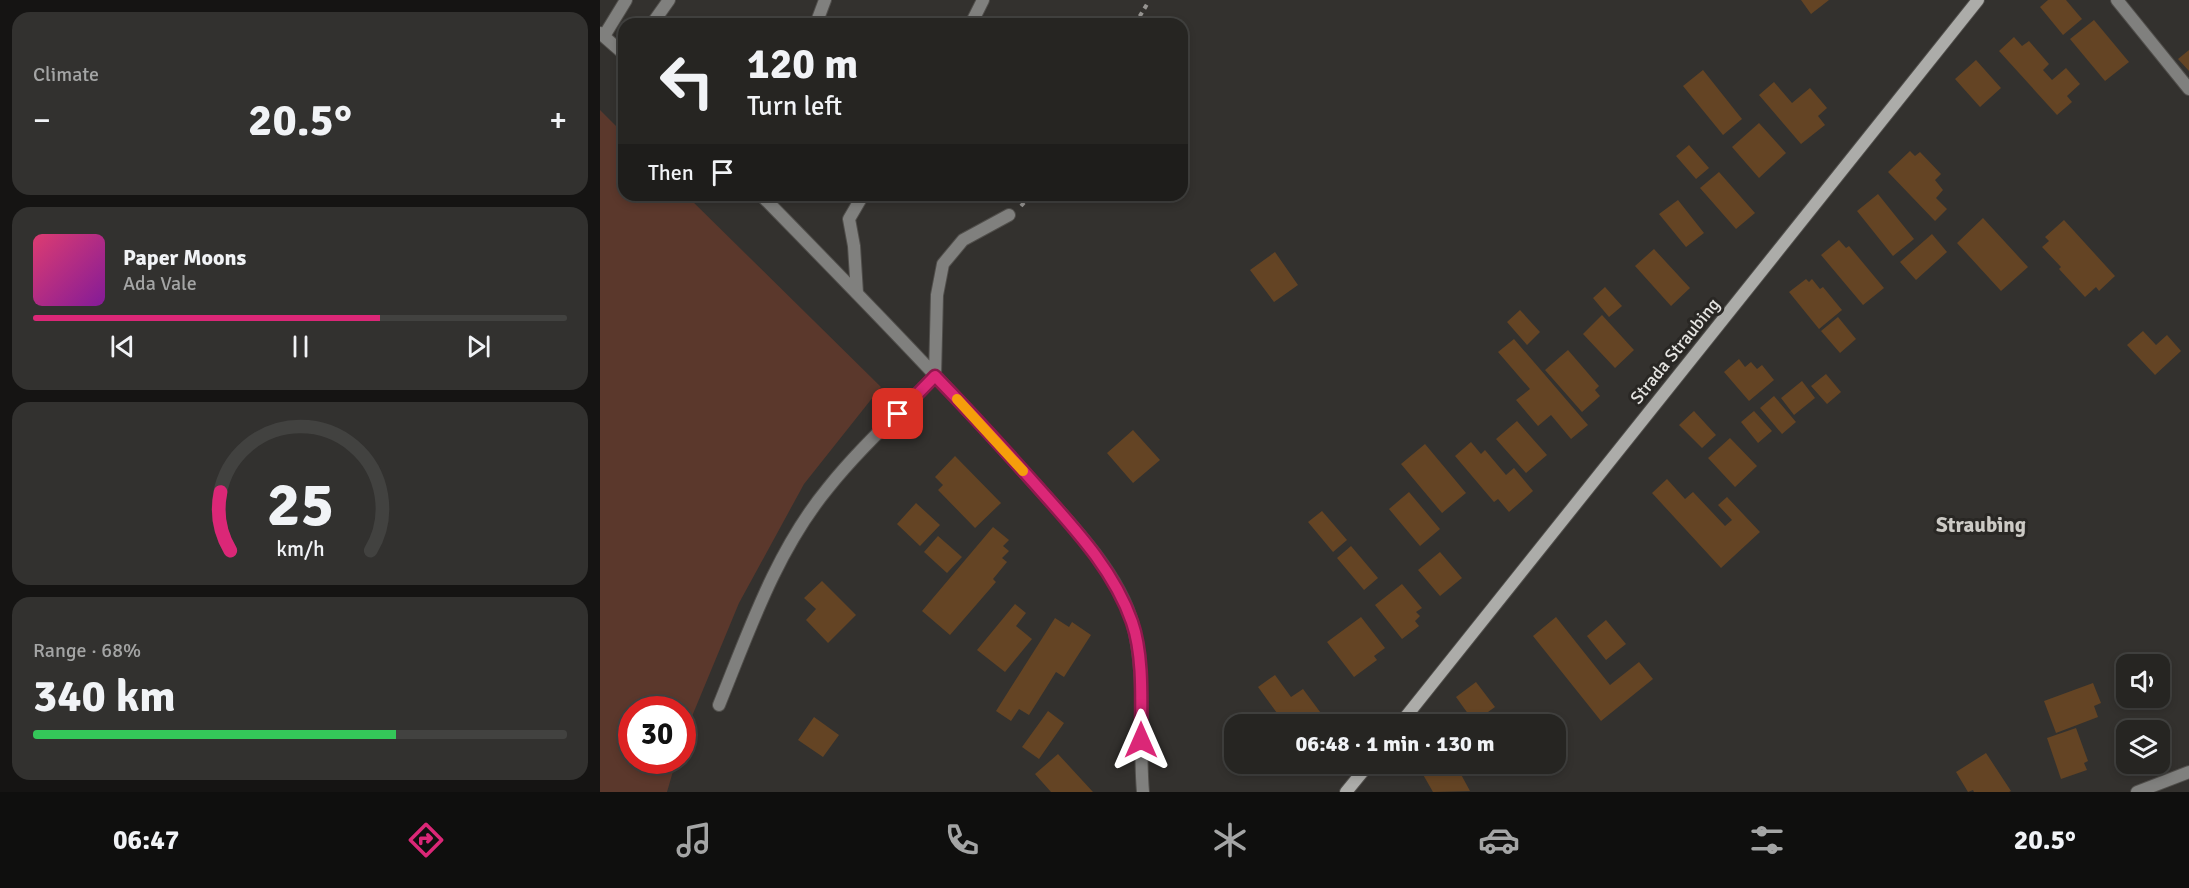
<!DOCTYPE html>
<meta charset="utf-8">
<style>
body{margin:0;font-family:Signika,sans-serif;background:#32312f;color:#f1f3f6;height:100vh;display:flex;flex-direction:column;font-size:22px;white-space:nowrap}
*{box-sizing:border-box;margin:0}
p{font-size:20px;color:#a4a5a5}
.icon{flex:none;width:33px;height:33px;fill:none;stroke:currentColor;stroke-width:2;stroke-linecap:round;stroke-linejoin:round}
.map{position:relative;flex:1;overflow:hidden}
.drawer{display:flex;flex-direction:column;gap:12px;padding:12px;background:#151413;width:600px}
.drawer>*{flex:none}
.guide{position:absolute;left:18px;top:18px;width:570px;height:183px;border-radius:18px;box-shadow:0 3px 9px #0003,0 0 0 2px #424240;background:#262522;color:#f1f3f6;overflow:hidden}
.buttons{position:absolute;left:1516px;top:654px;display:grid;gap:12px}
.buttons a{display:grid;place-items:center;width:54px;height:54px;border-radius:12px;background:#262522;box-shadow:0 3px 9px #0003,0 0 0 2px #424240;font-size:30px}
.speed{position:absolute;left:18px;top:696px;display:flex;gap:12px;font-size:30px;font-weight:700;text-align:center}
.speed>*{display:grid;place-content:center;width:78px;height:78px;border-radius:50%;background:#262522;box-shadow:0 3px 9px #0003,0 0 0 2px #424240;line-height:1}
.speed .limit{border:9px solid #d22;background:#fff;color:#111}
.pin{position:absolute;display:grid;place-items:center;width:51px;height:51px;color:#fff;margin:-26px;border-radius:12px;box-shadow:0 3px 9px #0006}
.me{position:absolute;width:66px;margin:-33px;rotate:0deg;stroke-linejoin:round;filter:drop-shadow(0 0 4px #0008)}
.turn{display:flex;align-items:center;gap:21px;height:126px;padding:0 30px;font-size:27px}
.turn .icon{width:78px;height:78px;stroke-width:2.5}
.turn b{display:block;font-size:42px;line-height:51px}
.then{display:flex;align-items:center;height:57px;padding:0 30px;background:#0003;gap:12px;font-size:22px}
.big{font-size:45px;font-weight:700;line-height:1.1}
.drawer .widget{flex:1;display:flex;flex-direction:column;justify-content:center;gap:9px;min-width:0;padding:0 21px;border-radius:18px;background:#32312f}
.drawer .dial{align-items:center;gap:0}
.dial svg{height:156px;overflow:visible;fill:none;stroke:#424240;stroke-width:7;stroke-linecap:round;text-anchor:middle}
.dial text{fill:#f1f3f6;stroke:none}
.song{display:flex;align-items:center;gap:18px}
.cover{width:72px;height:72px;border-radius:9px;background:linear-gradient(135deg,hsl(340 70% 55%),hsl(290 70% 35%))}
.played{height:6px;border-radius:3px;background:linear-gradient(90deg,#db2777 65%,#424240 65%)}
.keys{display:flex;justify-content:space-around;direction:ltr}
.heat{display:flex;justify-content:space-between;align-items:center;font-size:33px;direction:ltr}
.charge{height:9px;border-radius:4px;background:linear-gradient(90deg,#34c759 68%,#424240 0)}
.trip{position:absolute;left:624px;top:714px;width:342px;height:60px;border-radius:18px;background:#262522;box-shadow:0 3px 9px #0003,0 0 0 2px #424240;font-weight:700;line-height:60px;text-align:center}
.menu{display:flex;height:96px;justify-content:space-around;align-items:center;background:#0f0f0e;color:#a4a5a5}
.menu .icon{width:42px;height:42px}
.menu .on{color:#db2777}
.menu b{font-size:27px;color:#f1f3f6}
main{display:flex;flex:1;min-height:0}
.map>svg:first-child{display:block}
.green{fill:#5b382c}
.building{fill:#644424}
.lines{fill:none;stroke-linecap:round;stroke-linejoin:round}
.service-casing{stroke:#504e4b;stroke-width:14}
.minor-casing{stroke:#504e4b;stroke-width:14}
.secondary-casing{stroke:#504e4b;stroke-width:14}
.path{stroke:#959390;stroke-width:4;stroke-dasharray:4.5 4.5;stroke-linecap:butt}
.service{stroke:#80807e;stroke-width:12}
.minor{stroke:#80807e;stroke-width:12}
.secondary{stroke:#acaca9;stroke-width:12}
.route-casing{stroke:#8e194d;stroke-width:15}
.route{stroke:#db2777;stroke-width:10}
.slow{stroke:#f59e0b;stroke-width:10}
.labels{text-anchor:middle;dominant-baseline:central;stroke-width:6;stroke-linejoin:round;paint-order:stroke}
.street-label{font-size:18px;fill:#e6e5e2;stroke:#292724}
.quarter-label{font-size:21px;font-weight:bold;fill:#cccac5;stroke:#292724}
</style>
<main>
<section class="drawer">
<div class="widget"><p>Climate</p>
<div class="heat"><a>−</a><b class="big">20.5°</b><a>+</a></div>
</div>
<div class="widget">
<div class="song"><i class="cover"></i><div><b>Paper Moons</b><p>Ada Vale</p></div></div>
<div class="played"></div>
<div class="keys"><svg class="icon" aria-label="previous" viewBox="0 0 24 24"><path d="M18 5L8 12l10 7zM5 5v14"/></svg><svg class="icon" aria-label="pause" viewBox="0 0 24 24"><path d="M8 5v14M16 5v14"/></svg><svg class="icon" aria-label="next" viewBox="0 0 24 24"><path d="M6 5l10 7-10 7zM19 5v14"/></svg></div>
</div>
<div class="widget dial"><svg viewBox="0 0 100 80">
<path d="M14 69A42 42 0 1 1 86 69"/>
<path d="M14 69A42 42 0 0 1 9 39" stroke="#db2777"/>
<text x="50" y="56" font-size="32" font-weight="700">25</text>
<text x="50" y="72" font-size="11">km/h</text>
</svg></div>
<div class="widget"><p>Range · 68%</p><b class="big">340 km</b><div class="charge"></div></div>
</section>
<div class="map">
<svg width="1589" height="792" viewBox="0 0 1589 792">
<rect width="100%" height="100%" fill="#33312e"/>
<path class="green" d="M 0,110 L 24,134 L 24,195 L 86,195 L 281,387 L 204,484 L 139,603 L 83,738 L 82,710 L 32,710 L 32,760 L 76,761 L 67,792 L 0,792 Z"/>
<path class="building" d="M 1201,0 L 1229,0 L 1211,14 Z
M 1448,0 L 1466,0 L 1482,19 L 1463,35 L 1440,7 Z
M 1494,20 L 1529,62 L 1505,81 L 1470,39 Z
M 1414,37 L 1422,46 L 1429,41 L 1449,64 L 1443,70 L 1452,80 L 1466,68 L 1480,84 L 1467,96 L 1472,102 L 1457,115 L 1399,51 Z
M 1589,50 L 1589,71 L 1578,59 Z
M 1376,60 L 1401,88 L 1380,107 L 1355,79 Z
M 1103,70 L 1142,119 L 1123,135 L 1083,86 Z
M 1174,82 L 1192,103 L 1210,88 L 1227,108 L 1218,116 L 1225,125 L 1201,144 L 1159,95 Z
M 1159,123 L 1186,153 L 1159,178 L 1132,147 Z
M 1089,145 L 1109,168 L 1096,179 L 1076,156 Z
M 1310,151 L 1315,156 L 1320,152 L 1341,174 L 1335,180 L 1343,190 L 1336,198 L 1347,209 L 1335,221 L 1288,172 Z
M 1119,172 L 1155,213 L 1136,229 L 1100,188 Z
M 1278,194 L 1314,239 L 1293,256 L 1257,211 Z
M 1078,200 L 1104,233 L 1086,247 L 1059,214 Z
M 1383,218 L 1428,267 L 1401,291 L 1357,243 Z
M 1464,220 L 1515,276 L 1499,291 L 1496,287 L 1485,297 L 1459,269 L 1461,267 L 1442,247 L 1449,241 L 1445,237 Z
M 1332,234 L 1347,252 L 1316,280 L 1300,262 Z
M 1239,240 L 1246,248 L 1249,246 L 1284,288 L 1263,305 L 1221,255 Z
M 1054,249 L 1090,288 L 1071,306 L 1035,266 Z
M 675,252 L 698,285 L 674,302 L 650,270 Z
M 1206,279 L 1209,282 L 1212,279 L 1220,289 L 1223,287 L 1242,310 L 1219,329 L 1189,292 Z
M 1005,287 L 1022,306 L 1009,317 L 993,298 Z
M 920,310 L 940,332 L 927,345 L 907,322 Z
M 1002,315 L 1034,350 L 1015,368 L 983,334 Z
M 1238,317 L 1256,339 L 1240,353 L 1221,331 Z
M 1543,331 L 1556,345 L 1567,335 L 1581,351 L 1555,375 L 1527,345 Z
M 914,339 L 988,425 L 971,439 L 951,415 L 938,426 L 916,400 L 930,389 L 898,352 Z
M 968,350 L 999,386 L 995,390 L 1000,396 L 982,412 L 945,370 Z
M 1139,359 L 1145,367 L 1151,362 L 1157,369 L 1162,365 L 1174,380 L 1149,401 L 1124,372 Z
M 1226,374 L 1241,392 L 1227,404 L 1211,386 Z
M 1202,381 L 1215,398 L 1194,415 L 1181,398 Z
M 1174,396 L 1196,422 L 1182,434 L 1160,408 Z
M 1094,411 L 1116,435 L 1102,448 L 1079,425 Z
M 1154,411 L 1172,431 L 1158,443 L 1141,422 Z
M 917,421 L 947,455 L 926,473 L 896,439 Z
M 533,430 L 560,460 L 533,483 L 507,453 Z
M 1130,438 L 1157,466 L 1135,487 L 1108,458 Z
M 871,442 L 881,454 L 885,450 L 906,475 L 914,468 L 933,491 L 909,512 L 898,499 L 894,502 L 855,456 Z
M 825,444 L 866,493 L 842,513 L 801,464 Z
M 355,456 L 401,503 L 375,528 L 338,490 L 343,485 L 335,477 Z
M 1067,479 L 1085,499 L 1093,492 L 1125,526 L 1132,520 L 1118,505 L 1127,497 L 1160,532 L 1121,568 L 1052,493 Z
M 809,492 L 840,529 L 820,546 L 789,509 Z
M 316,503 L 340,525 L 320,546 L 297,524 Z
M 722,511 L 747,540 L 733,552 L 708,522 Z
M 393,527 L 409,540 L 403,546 L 409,551 L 402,558 L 407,562 L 393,579 L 396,582 L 350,635 L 322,611 Z
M 338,536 L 362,557 L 347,573 L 324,552 Z
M 751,546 L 778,578 L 764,590 L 737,558 Z
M 840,552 L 862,578 L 840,596 L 818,570 Z
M 222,581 L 256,615 L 228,643 L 206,620 L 216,609 L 204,598 Z
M 802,584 L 822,608 L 816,612 L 820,616 L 815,621 L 819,626 L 802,639 L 775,605 Z
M 415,604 L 426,613 L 416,626 L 432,639 L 405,672 L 377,650 Z
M 761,617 L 785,648 L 774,656 L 777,660 L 754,677 L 727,642 Z
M 956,617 L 1010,685 L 1039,662 L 1053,679 L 1001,721 L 933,636 Z
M 455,618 L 469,627 L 472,622 L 491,635 L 464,677 L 456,672 L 429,715 L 419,709 L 411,721 L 396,711 Z
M 1006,620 L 1026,644 L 1006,660 L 987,636 Z
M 675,675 L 691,697 L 703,689 L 726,720 L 720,724 L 685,724 L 658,687 Z
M 876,682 L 895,707 L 874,722 L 856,697 Z
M 1493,683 L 1501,703 L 1494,706 L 1498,717 L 1456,733 L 1444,701 Z
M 448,711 L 464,723 L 439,759 L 422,747 Z
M 214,717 L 239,735 L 223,757 L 198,740 Z
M 1476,728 L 1488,761 L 1484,763 L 1487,770 L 1461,779 L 1447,738 Z
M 1386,753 L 1411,791 L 1409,792 L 1374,792 L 1373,790 L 1368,792 L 1356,772 Z
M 458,754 L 493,792 L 451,792 L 435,774 Z
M 817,764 L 847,764 L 851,771 L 857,767 L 870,791 L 833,792 Z"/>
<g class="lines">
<defs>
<path id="service" d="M 216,24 L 225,0
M 371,24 L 383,0
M 257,293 L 254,246 L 249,219 L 263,195"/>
<path id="minor" d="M 1517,0 L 1589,89
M 52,24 L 69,0
M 0,33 L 24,54
M 4,36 L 26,0
M 161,195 C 250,286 339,377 423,471 C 461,513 519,570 533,625 C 547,680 538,736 543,792
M 335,376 L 337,295 L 343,264 L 363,240 L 409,215
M 119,705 C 149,631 176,551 228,488 C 260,448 299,413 335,376
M 1537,792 L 1589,772"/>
<path id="secondary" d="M 800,724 L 1378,0
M 746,792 L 769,764"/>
</defs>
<use href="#service" class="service-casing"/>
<use href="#minor" class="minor-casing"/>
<use href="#secondary" class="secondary-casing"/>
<path class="path" d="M 535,24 L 549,1
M 421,206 L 431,195"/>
<use href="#service" class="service"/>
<use href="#minor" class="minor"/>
<use href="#secondary" class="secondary"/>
</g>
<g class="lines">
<defs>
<path id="route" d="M 298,414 L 335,376 C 369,411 402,447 435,484 C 472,526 513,568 532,622 C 544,656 541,704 541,740"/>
</defs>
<use href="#route" class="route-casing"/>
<use href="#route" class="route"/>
<path class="slow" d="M 357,399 L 423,471"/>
</g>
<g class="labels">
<g class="street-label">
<text transform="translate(1075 351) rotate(-51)">Strada Straubing</text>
</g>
<g class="quarter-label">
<text x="1381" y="525">Straubing</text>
</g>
</g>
</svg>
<div class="buttons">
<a><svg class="icon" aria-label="sound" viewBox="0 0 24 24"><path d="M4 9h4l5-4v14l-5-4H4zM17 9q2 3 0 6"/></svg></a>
<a><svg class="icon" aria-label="layers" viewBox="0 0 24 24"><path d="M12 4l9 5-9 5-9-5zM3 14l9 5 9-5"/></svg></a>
</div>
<div class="speed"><div class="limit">30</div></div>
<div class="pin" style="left:298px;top:414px;background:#d93025"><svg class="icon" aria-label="arrive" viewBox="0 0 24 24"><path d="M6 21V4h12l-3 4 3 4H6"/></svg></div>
<svg class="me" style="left:541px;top:740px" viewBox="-20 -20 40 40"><path d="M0-17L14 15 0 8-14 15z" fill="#db2777" stroke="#fff" stroke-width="4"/></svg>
<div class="trip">06:48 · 1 min · 130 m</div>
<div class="guide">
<div class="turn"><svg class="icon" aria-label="left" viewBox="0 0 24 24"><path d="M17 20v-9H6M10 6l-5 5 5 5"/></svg><div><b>120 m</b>Turn left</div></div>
<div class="then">Then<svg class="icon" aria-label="arrive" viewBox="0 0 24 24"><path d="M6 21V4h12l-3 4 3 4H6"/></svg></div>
</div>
</div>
</main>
<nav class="menu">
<b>06:47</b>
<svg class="icon on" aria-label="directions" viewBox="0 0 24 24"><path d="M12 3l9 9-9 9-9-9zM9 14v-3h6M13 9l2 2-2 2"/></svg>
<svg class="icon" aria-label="music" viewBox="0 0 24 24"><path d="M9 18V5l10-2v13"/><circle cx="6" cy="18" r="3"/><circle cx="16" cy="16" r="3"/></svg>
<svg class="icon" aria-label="phone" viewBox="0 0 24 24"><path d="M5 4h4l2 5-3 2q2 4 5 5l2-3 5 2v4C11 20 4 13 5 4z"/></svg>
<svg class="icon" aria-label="climate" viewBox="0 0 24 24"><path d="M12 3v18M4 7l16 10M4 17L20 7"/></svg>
<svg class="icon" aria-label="car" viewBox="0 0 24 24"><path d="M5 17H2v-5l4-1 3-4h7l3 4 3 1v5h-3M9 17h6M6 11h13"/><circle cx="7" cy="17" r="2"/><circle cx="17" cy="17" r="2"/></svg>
<svg class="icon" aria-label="filters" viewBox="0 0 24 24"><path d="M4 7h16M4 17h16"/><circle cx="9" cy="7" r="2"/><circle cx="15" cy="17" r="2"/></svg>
<b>20.5°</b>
</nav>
